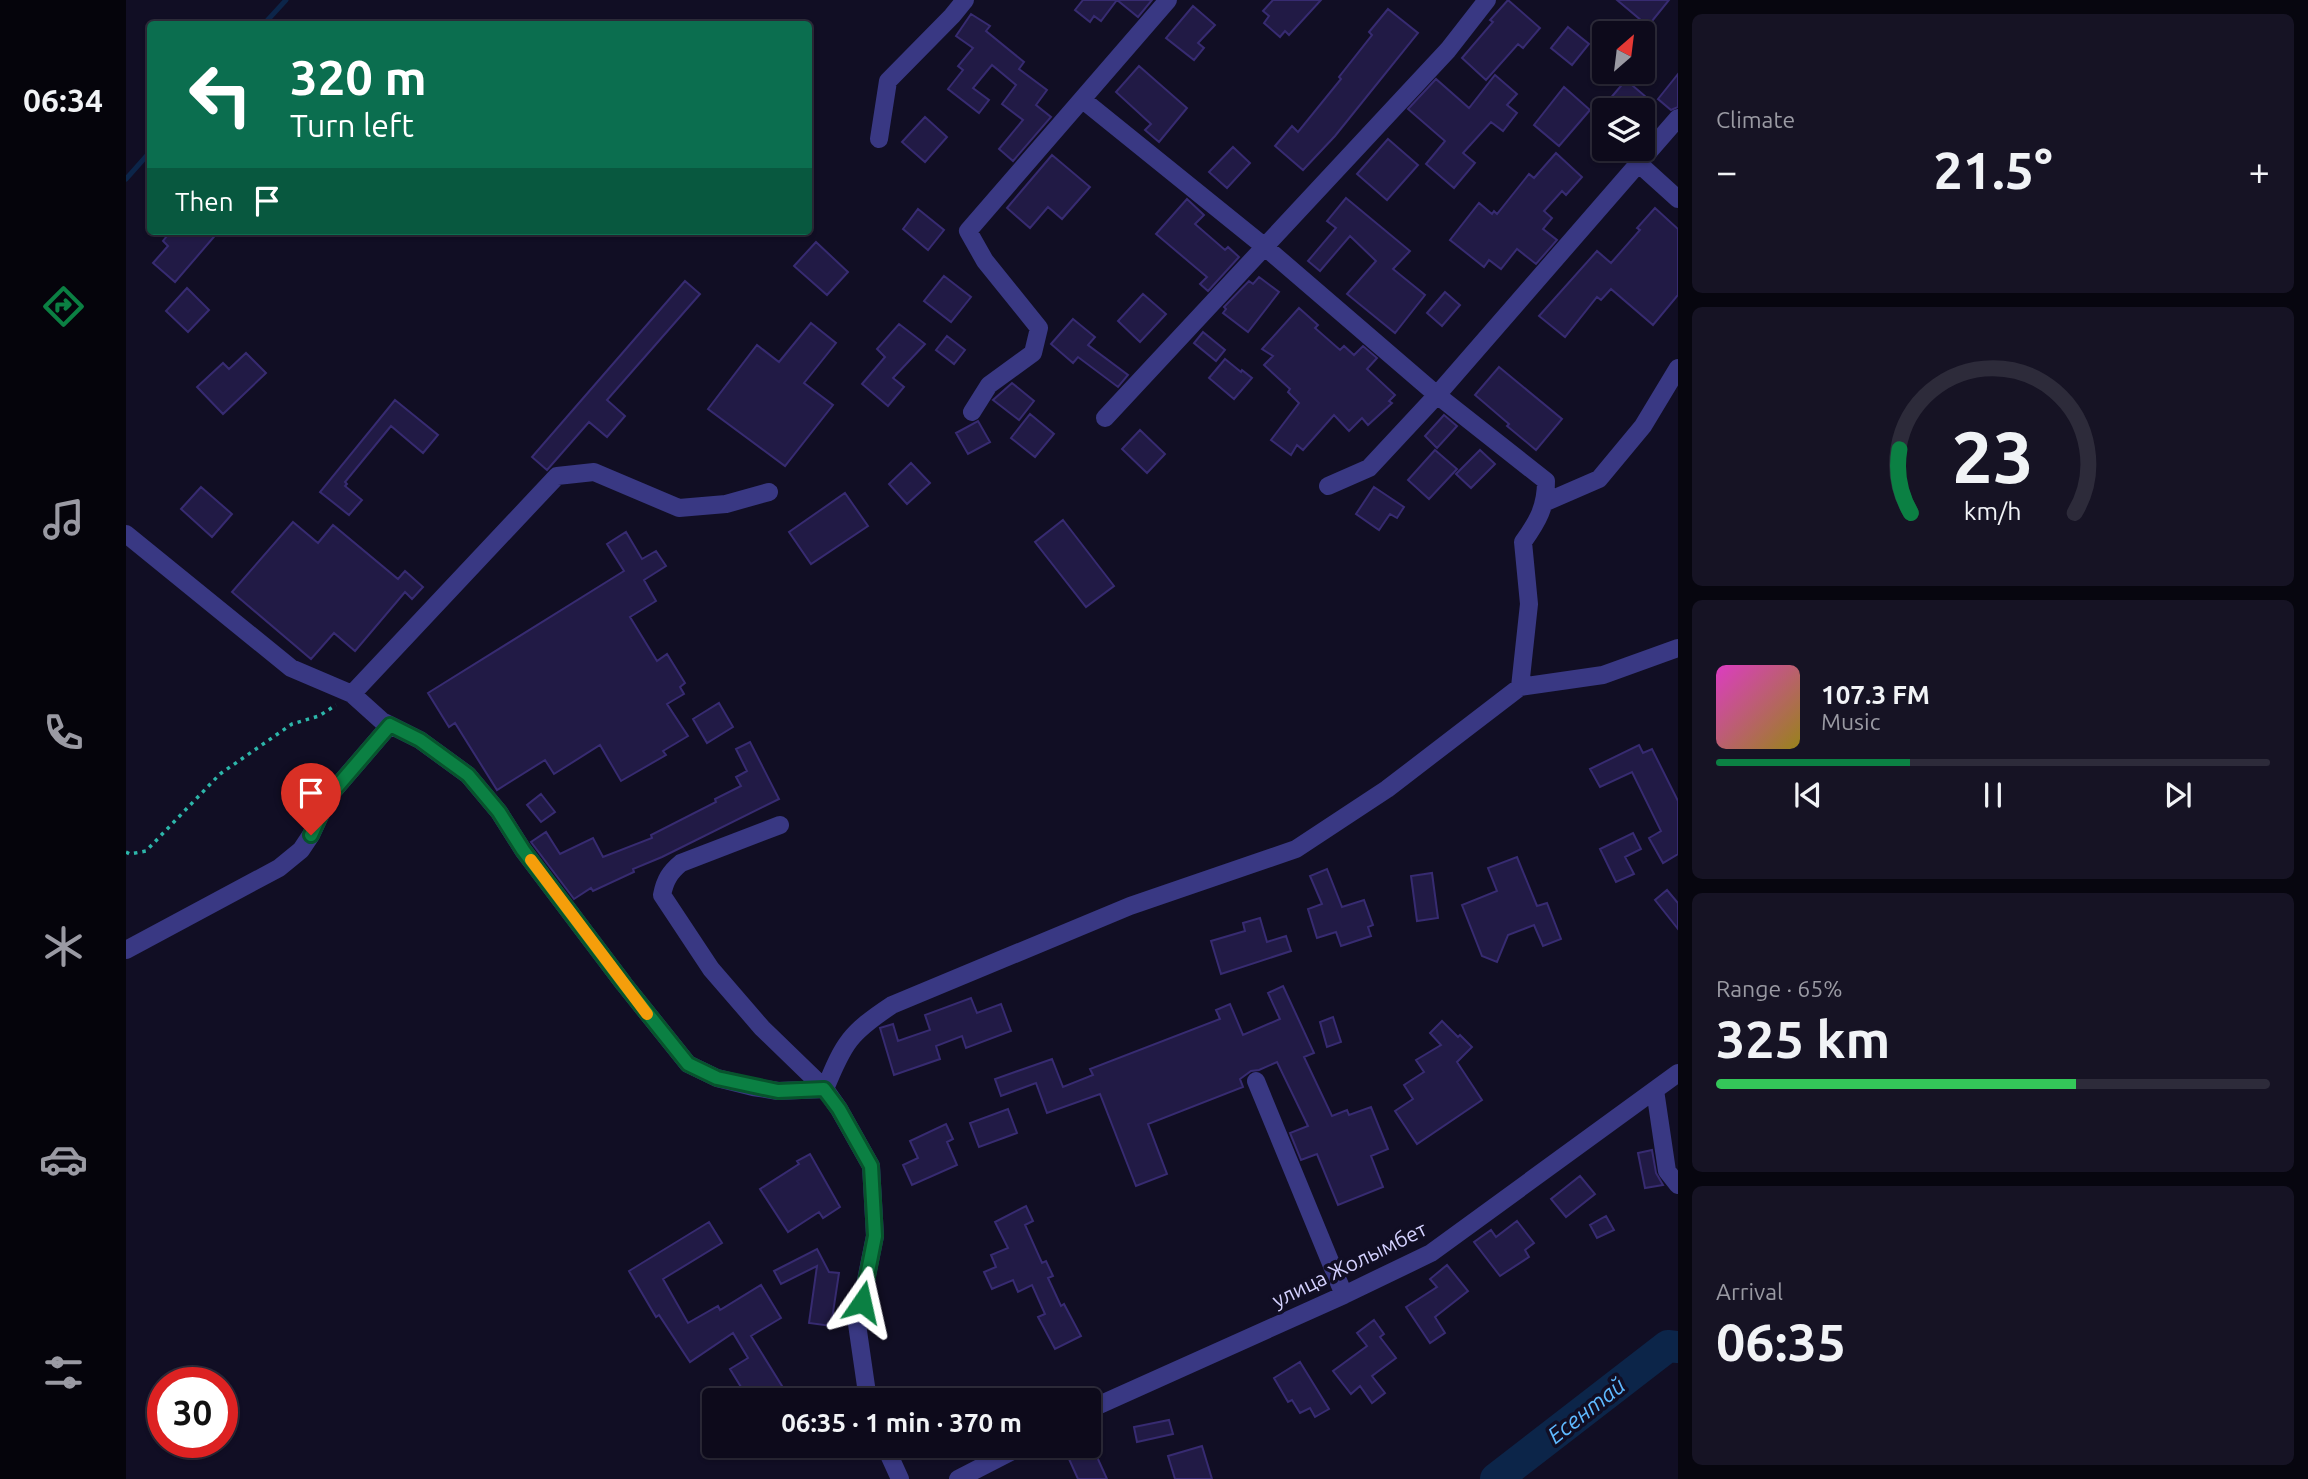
<!DOCTYPE html>
<meta charset="utf-8">
<style>
body{margin:0;font-family:Ubuntu,sans-serif;background:#161324;color:#f1f3f6;height:100vh;display:flex;flex-direction:column;font-size:26px;white-space:nowrap}
*{box-sizing:border-box;margin:0}
p{font-size:23px;color:#9a9aa3}
.icon{flex:none;width:38px;height:38px;fill:none;stroke:currentColor;stroke-width:2;stroke-linecap:round;stroke-linejoin:round}
.map{position:relative;flex:1;overflow:hidden}
.sheet{display:flex;flex-direction:column;gap:14px;padding:14px;background:#07060f;width:630px}
.sheet>*{flex:none}
.banner{position:absolute;left:21px;top:21px;width:665px;height:214px;border-radius:7px;box-shadow:0 2px 5px #0004,0 0 0 2px #2d2b3a;background:#0b6e4f;color:#fff;overflow:hidden}
.needle{width:46px;rotate:28deg}
.controls{position:absolute;left:1466px;top:21px;display:grid;gap:14px}
.controls a{display:grid;place-items:center;width:63px;height:63px;border-radius:7px;background:#0d0a1b;box-shadow:0 2px 5px #0004,0 0 0 2px #2d2b3a;font-size:35px}
.speed{position:absolute;left:21px;top:1367px;display:flex;gap:14px;font-size:35px;font-weight:700;text-align:center}
.speed>*{display:grid;place-content:center;width:91px;height:91px;border-radius:50%;background:#0d0a1b;box-shadow:0 2px 5px #0004,0 0 0 2px #2d2b3a;line-height:1}
.speed .limit{border:10px solid #d22;background:#fff;color:#111}
.pin{position:absolute;display:grid;place-items:center;width:60px;height:60px;color:#fff;margin:-72px -30px;border-radius:50% 50% 50% 0;rotate:-45deg;box-shadow:0 0 7px #0007}
.pin .icon{rotate:45deg}
.me{position:absolute;width:77px;margin:-38px;rotate:11deg;stroke-linejoin:round;filter:drop-shadow(0 0 5px #0008)}
.turn{display:flex;align-items:center;gap:24px;height:147px;padding:0 28px;font-size:32px}
.turn .icon{width:91px;height:91px;stroke-width:2.5}
.turn b{display:block;font-size:49px;line-height:60px}
.then{display:flex;align-items:center;height:66px;padding:0 28px;background:#0003;gap:14px;font-size:26px}
.big{font-size:52px;font-weight:600;line-height:1.1}
.sheet .card{flex:1;display:flex;flex-direction:column;justify-content:center;gap:10px;min-width:0;padding:0 24px;border-radius:10px;background:#161324}
.sheet .dial{align-items:center;gap:0}
.dial svg{height:182px;overflow:visible;fill:none;stroke:#2d2b3a;stroke-width:7;stroke-linecap:round;text-anchor:middle}
.dial text{fill:#f1f3f6;stroke:none}
.song{display:flex;align-items:center;gap:21px}
.cover{width:84px;height:84px;border-radius:10px;background:linear-gradient(135deg,hsl(310 70% 55%),hsl(50 70% 35%))}
.played{height:7px;border-radius:4px;background:linear-gradient(90deg,#0b8043 35%,#2d2b3a 35%)}
.keys{display:flex;justify-content:space-around;direction:ltr}
.heat{display:flex;justify-content:space-between;align-items:center;font-size:38px;direction:ltr}
.charge{height:10px;border-radius:5px;background:linear-gradient(90deg,#34c759 65%,#2d2b3a 0)}
.trip{position:absolute;left:576px;top:1388px;width:399px;height:70px;border-radius:7px;background:#0d0a1b;box-shadow:0 2px 5px #0004,0 0 0 2px #2d2b3a;font-weight:600;line-height:70px;text-align:center}
main{display:flex;flex:1;min-height:0}
.menu{display:flex;flex-direction:column;width:126px;justify-content:space-around;align-items:center;background:#05040b;color:#9a9aa3}
.menu .icon{width:49px;height:49px}
.menu .active{color:#0b8043}
.menu b{font-size:32px;color:#f1f3f6}
.map>svg:first-child{display:block}
.lines{fill:none;stroke-linecap:round;stroke-linejoin:round}
.stream{stroke:#0c2549;stroke-width:5}
.river{stroke:#0c2549;stroke-width:32}
.building{fill:#211a45;stroke:#372b71;stroke-width:2}
.path{stroke:#2db6aa;stroke-width:3.5;stroke-dasharray:3.5 5;stroke-linecap:butt}
.minor{stroke:#393883;stroke-width:18}
.route-casing{stroke:#07532c;stroke-width:18}
.route{stroke:#0b8043;stroke-width:12}
.slow{stroke:#f59e0b;stroke-width:12}
.labels{text-anchor:middle;dominant-baseline:central;stroke-width:7;stroke-linejoin:round;paint-order:stroke}
.street-label{font-size:21px;fill:#d4d1ff;stroke:#110e24}
.water-label{font-size:23px;font-style:italic;fill:#5fb9ff;stroke:#110e24}
</style>
<main>
<nav class="menu">
<b>06:34</b>
<svg class="icon active" aria-label="directions" viewBox="0 0 24 24"><path d="M12 3l9 9-9 9-9-9zM9 14v-3h6M13 9l2 2-2 2"/></svg>
<svg class="icon" aria-label="music" viewBox="0 0 24 24"><path d="M9 18V5l10-2v13"/><circle cx="6" cy="18" r="3"/><circle cx="16" cy="16" r="3"/></svg>
<svg class="icon" aria-label="phone" viewBox="0 0 24 24"><path d="M5 4h4l2 5-3 2q2 4 5 5l2-3 5 2v4C11 20 4 13 5 4z"/></svg>
<svg class="icon" aria-label="climate" viewBox="0 0 24 24"><path d="M12 3v18M4 7l16 10M4 17L20 7"/></svg>
<svg class="icon" aria-label="car" viewBox="0 0 24 24"><path d="M5 17H2v-5l4-1 3-4h7l3 4 3 1v5h-3M9 17h6M6 11h13"/><circle cx="7" cy="17" r="2"/><circle cx="17" cy="17" r="2"/></svg>
<svg class="icon" aria-label="filters" viewBox="0 0 24 24"><path d="M4 7h16M4 17h16"/><circle cx="9" cy="7" r="2"/><circle cx="15" cy="17" r="2"/></svg>
</nav>
<div class="map">
<svg width="1552" height="1479" viewBox="0 0 1552 1479">
<rect width="100%" height="100%" fill="#110e24"/>
<g class="lines">
<path class="stream" d="M 138,24 L 160,0
M 0,179 L 24,152"/>
<path class="river" d="M 1370,1479 L 1542,1346 L 1552,1347"/>
</g>
<path class="building" d="M 957,0 L 1026,0 L 1012,17 L 991,0 L 975,21 L 968,16 L 964,22 L 949,10 Z
M 1147,0 L 1195,0 L 1163,35 L 1159,31 L 1154,37 L 1138,23 L 1143,16 L 1137,11 Z
M 1382,0 L 1414,28 L 1397,48 L 1392,44 L 1360,80 L 1336,58 L 1367,22 L 1364,20 Z
M 1491,0 L 1543,0 L 1522,26 Z
M 1067,6 L 1089,25 L 1072,43 L 1078,48 L 1068,60 L 1040,38 Z
M 1262,9 L 1292,33 L 1209,136 L 1177,170 L 1149,146 L 1166,126 L 1172,132 L 1215,79 L 1213,77 L 1246,35 L 1243,32 Z
M 845,14 L 864,26 L 860,31 L 898,62 L 893,69 L 921,90 L 910,105 L 925,117 L 887,161 L 873,149 L 897,120 L 876,104 L 890,85 L 866,65 L 847,88 L 863,100 L 853,113 L 822,89 L 837,70 L 832,66 L 847,48 L 830,36 Z
M 1442,27 L 1463,44 L 1446,65 L 1425,48 Z
M 1013,66 L 1061,108 L 1033,142 L 1019,130 L 1025,124 L 990,92 Z
M 1552,74 L 1552,107 L 1545,110 L 1532,99 Z
M 1369,75 L 1391,94 L 1381,105 L 1391,113 L 1377,131 L 1365,122 L 1337,153 L 1349,163 L 1328,188 L 1300,164 L 1319,141 L 1282,109 L 1310,79 L 1343,108 Z
M 1500,80 L 1526,102 L 1519,110 L 1495,110 L 1483,100 Z
M 1438,87 L 1464,110 L 1433,146 L 1408,125 Z
M 799,117 L 821,137 L 799,162 L 776,142 Z
M 1262,139 L 1292,165 L 1261,200 L 1231,174 Z
M 1107,147 L 1124,163 L 1101,188 L 1083,172 Z
M 1430,153 L 1456,177 L 1440,195 L 1436,191 L 1418,211 L 1426,218 L 1417,229 L 1431,240 L 1410,264 L 1391,249 L 1375,269 L 1363,260 L 1358,267 L 1324,240 L 1353,203 L 1366,214 L 1368,211 L 1371,214 L 1403,174 L 1408,178 Z
M 926,155 L 964,187 L 936,219 L 922,207 L 904,228 L 881,208 Z
M 1220,198 L 1284,251 L 1267,269 L 1299,295 L 1269,333 L 1221,294 L 1250,261 L 1224,236 L 1194,271 L 1182,261 L 1210,228 L 1201,221 Z
M 1061,199 L 1078,215 L 1069,224 L 1099,250 L 1102,247 L 1113,257 L 1082,291 L 1074,284 L 1081,277 L 1030,234 Z
M 1529,208 L 1552,229 L 1552,295 L 1527,325 L 1485,289 L 1475,300 L 1471,297 L 1439,337 L 1413,316 L 1471,251 L 1485,263 L 1514,230 L 1511,228 Z
M 792,209 L 818,230 L 802,250 L 777,229 Z
M 45,231 L 93,231 L 49,282 L 27,263 L 42,246 L 37,241 Z
M 690,242 L 722,272 L 701,295 L 668,266 Z
M 818,276 L 845,297 L 825,322 L 798,301 Z
M 1133,277 L 1153,292 L 1122,332 L 1097,313 L 1100,309 L 1098,307 L 1123,281 L 1127,284 Z
M 559,281 L 574,294 L 481,400 L 499,416 L 481,437 L 463,422 L 421,470 L 406,457 Z
M 61,288 L 83,310 L 62,332 L 40,311 Z
M 1319,292 L 1334,305 L 1316,326 L 1301,313 Z
M 1017,294 L 1040,314 L 1014,342 L 992,321 Z
M 1173,308 L 1192,325 L 1189,328 L 1214,350 L 1218,346 L 1228,355 L 1237,346 L 1251,358 L 1241,369 L 1269,395 L 1263,401 L 1266,403 L 1242,425 L 1236,418 L 1223,431 L 1208,415 L 1177,450 L 1171,445 L 1165,455 L 1145,440 L 1173,403 L 1162,392 L 1164,389 L 1138,365 L 1147,356 L 1136,349 Z
M 947,319 L 969,337 L 962,345 L 1002,375 L 992,387 L 952,357 L 947,363 L 925,344 Z
M 685,323 L 710,343 L 678,383 L 707,405 L 659,466 L 582,409 L 631,345 L 653,362 Z
M 773,324 L 799,344 L 767,378 L 778,387 L 762,406 L 736,384 L 759,357 L 751,349 Z
M 1077,332 L 1099,350 L 1090,361 L 1068,343 Z
M 821,336 L 839,350 L 828,364 L 810,350 Z
M 120,353 L 140,373 L 97,414 L 71,387 L 97,363 L 103,369 Z
M 1099,359 L 1115,372 L 1116,370 L 1126,378 L 1108,399 L 1083,378 Z
M 1373,367 L 1436,419 L 1410,450 L 1381,426 L 1383,424 L 1349,395 Z
M 886,383 L 908,401 L 893,420 L 867,400 Z
M 269,400 L 312,435 L 297,453 L 265,426 L 219,482 L 221,484 L 219,486 L 236,500 L 223,515 L 194,492 Z
M 904,414 L 928,434 L 909,457 L 885,438 Z
M 1318,415 L 1331,426 L 1311,448 L 1299,436 Z
M 852,421 L 864,442 L 842,454 L 830,433 Z
M 1014,430 L 1039,454 L 1021,473 L 996,449 Z
M 1309,450 L 1331,469 L 1303,499 L 1282,480 Z
M 1354,450 L 1369,464 L 1345,488 L 1330,474 Z
M 785,463 L 804,483 L 781,504 L 763,484 Z
M 75,487 L 106,514 L 86,537 L 55,509 Z
M 1248,487 L 1278,507 L 1271,518 L 1264,514 L 1253,530 L 1230,514 Z
M 719,493 L 742,526 L 685,564 L 663,532 Z
M 937,520 L 988,586 L 960,607 L 909,542 Z
M 167,522 L 192,543 L 207,525 L 272,579 L 279,571 L 297,587 L 286,599 L 279,592 L 229,651 L 208,633 L 185,659 L 106,592 Z
M 500,532 L 516,559 L 530,551 L 540,566 L 518,580 L 530,601 L 504,617 L 531,661 L 541,654 L 559,683 L 554,687 L 558,694 L 541,704 L 562,736 L 537,751 L 540,755 L 495,781 L 474,745 L 428,774 L 419,760 L 371,790 L 329,723 L 323,727 L 302,693 L 498,571 L 481,544 Z
M 593,703 L 607,727 L 581,743 L 567,719 Z
M 624,742 L 653,799 L 536,857 L 507,869 L 508,872 L 467,891 L 465,888 L 448,899 L 405,842 L 420,832 L 434,854 L 467,838 L 477,857 L 526,838 L 525,835 L 590,802 L 589,799 L 615,786 L 610,777 L 621,771 L 610,749 Z
M 1513,745 L 1517,753 L 1526,749 L 1552,801 L 1552,854 L 1537,863 L 1523,838 L 1535,831 L 1506,772 L 1474,787 L 1464,769 Z
M 415,794 L 429,812 L 415,822 L 401,805 Z
M 1507,833 L 1515,849 L 1499,857 L 1508,874 L 1490,882 L 1474,849 Z
M 1391,857 L 1411,906 L 1421,903 L 1435,939 L 1417,946 L 1408,925 L 1382,935 L 1371,962 L 1356,956 L 1336,905 L 1371,891 L 1362,868 Z
M 1201,869 L 1216,907 L 1238,900 L 1247,925 L 1242,927 L 1245,936 L 1215,946 L 1210,932 L 1191,938 L 1182,909 L 1196,904 L 1184,876 Z
M 1306,873 L 1312,918 L 1291,921 L 1285,876 Z
M 1541,890 L 1552,903 L 1552,929 L 1529,900 Z
M 1134,918 L 1141,942 L 1160,936 L 1165,951 L 1095,974 L 1085,941 L 1119,931 L 1117,923 Z
M 1157,986 L 1188,1053 L 1178,1057 L 1206,1116 L 1221,1110 L 1223,1115 L 1245,1107 L 1262,1149 L 1245,1156 L 1257,1187 L 1212,1205 L 1191,1154 L 1175,1160 L 1164,1133 L 1182,1126 L 1151,1062 L 1133,1070 L 1125,1071 L 1114,1079 L 1117,1087 L 1022,1124 L 1041,1174 L 1010,1186 L 974,1094 L 921,1113 L 910,1083 L 875,1096 L 869,1079 L 926,1059 L 937,1087 L 967,1075 L 964,1069 L 1094,1019 L 1090,1010 L 1104,1004 L 1117,1035 L 1154,1019 L 1142,993 Z
M 845,998 L 851,1013 L 875,1004 L 885,1031 L 840,1048 L 836,1036 L 810,1046 L 814,1059 L 768,1075 L 754,1028 L 767,1024 L 772,1041 L 804,1030 L 799,1015 Z
M 1207,1017 L 1215,1042 L 1201,1047 L 1194,1022 Z
M 1316,1021 L 1332,1037 L 1334,1035 L 1346,1047 L 1331,1062 L 1356,1100 L 1291,1144 L 1269,1111 L 1287,1099 L 1278,1085 L 1298,1072 L 1290,1060 L 1315,1045 L 1304,1033 Z
M 882,1109 L 891,1133 L 853,1147 L 844,1123 Z
M 820,1124 L 827,1139 L 821,1142 L 831,1165 L 786,1185 L 777,1165 L 792,1158 L 784,1141 Z
M 1526,1150 L 1530,1173 L 1537,1185 L 1519,1188 L 1512,1153 Z
M 684,1154 L 714,1207 L 697,1218 L 693,1212 L 662,1232 L 634,1189 L 673,1164 L 671,1161 Z
M 1454,1176 L 1469,1194 L 1440,1217 L 1425,1199 Z
M 900,1206 L 907,1221 L 899,1225 L 916,1263 L 920,1261 L 927,1276 L 922,1278 L 935,1306 L 938,1304 L 955,1336 L 929,1349 L 912,1317 L 919,1314 L 906,1285 L 892,1292 L 887,1280 L 866,1289 L 858,1272 L 870,1267 L 865,1255 L 882,1248 L 869,1222 Z
M 1480,1216 L 1488,1230 L 1471,1238 L 1464,1225 Z
M 1391,1221 L 1408,1243 L 1399,1250 L 1403,1257 L 1374,1276 L 1348,1242 L 1365,1230 L 1370,1237 Z
M 583,1222 L 596,1243 L 537,1279 L 562,1323 L 592,1306 L 594,1310 L 635,1285 L 655,1318 L 625,1336 L 656,1386 L 633,1400 L 623,1400 L 604,1369 L 622,1358 L 607,1333 L 564,1362 L 533,1315 L 530,1317 L 503,1271 Z
M 691,1249 L 703,1272 L 713,1273 L 705,1326 L 683,1323 L 691,1266 L 655,1284 L 648,1271 Z
M 1321,1265 L 1342,1291 L 1309,1317 L 1319,1333 L 1304,1343 L 1280,1307 L 1311,1287 L 1304,1279 Z
M 1248,1320 L 1258,1334 L 1254,1337 L 1270,1358 L 1246,1376 L 1259,1393 L 1246,1403 L 1234,1386 L 1225,1394 L 1207,1371 L 1241,1346 L 1231,1333 Z
M 1174,1362 L 1203,1409 L 1189,1417 L 1184,1408 L 1174,1413 L 1166,1400 L 1162,1402 L 1148,1378 Z
M 1043,1420 L 1047,1434 L 1011,1442 L 1008,1427 Z
M 1076,1446 L 1086,1479 L 1049,1479 L 1042,1456 Z
M 967,1448 L 981,1479 L 952,1479 L 943,1459 Z"/>
<g class="lines">
<path class="path" d="M 0,852 L 4,854 L 20,851 L 94,774 L 166,724 L 193,716 L 210,705"/>
<path class="minor" d="M 957,100 L 1139,247 L 1311,395 L 1420,481 C 1420,507 1412,521 1397,542 L 1403,604 L 1394,687
M 753,139 L 762,81 L 826,16 L 839,0
M 1511,162 L 1552,199
M 846,412 L 863,385 L 907,353 L 913,328 L 859,261 L 842,231 L 1042,0
M 979,418 L 1322,50 L 1361,0
M 1202,486 L 1243,468 L 1311,395 L 1552,118
M 1420,502 L 1473,479 L 1517,426 L 1552,368
M 0,534 L 165,668 L 226,694 L 256,721 L 294,740 L 342,775 L 373,812 L 397,850 L 498,984 L 562,1064 L 591,1078 L 627,1087 L 652,1091 L 699,1089
M 226,694 L 431,476 L 468,472 L 553,508 L 600,504 L 643,492
M 654,825 L 555,863 C 544,872 539,880 536,895 L 585,969 L 636,1028 L 699,1089
M 0,950 L 153,868 L 175,850 L 185,835 L 203,796 L 264,725
M 1130,1081 L 1218,1295
M 1529,1090 L 1541,1171 L 1552,1185
M 742,1400 L 731,1324 L 749,1236 L 745,1166 L 713,1109 L 699,1089 C 718,1042 724,1033 766,1005 L 1004,906 L 1170,849 L 1261,789 L 1394,687 L 1477,675 L 1552,648
M 962,1410 L 1218,1295 L 1305,1253 L 1552,1073
M 759,1446 L 774,1479
M 832,1479 L 896,1446"/>
</g>
<g class="lines">
<defs>
<path id="route" d="M 185,835 L 203,796 L 264,725 L 294,740 L 342,775 L 373,812 L 397,850 L 498,984 L 562,1064 L 591,1078 L 652,1091 L 698,1089 L 713,1109 L 745,1166 L 749,1236 L 736,1302"/>
</defs>
<use href="#route" class="route-casing"/>
<use href="#route" class="route"/>
<path class="slow" d="M 405,860 L 521,1014"/>
</g>
<g class="labels">
<g class="street-label">
<text transform="translate(1223 1264) rotate(-26)">улица Жолымбет</text>
</g>
<g class="water-label">
<text transform="translate(1460 1410) rotate(-38)">Есентай</text>
</g>
</g>
</svg>
<div class="controls">
<a><svg class="needle" viewBox="-14 -14 28 28"><path d="M0-13l5 13h-10z" fill="#e53935"/><path d="M0 13l5-13h-10z" fill="#9a9aa3"/></svg></a>
<a><svg class="icon" aria-label="layers" viewBox="0 0 24 24"><path d="M12 4l9 5-9 5-9-5zM3 14l9 5 9-5"/></svg></a>
</div>
<div class="speed"><div class="limit">30</div></div>
<div class="pin" style="left:185px;top:835px;background:#d93025"><svg class="icon" aria-label="arrive" viewBox="0 0 24 24"><path d="M6 21V4h12l-3 4 3 4H6"/></svg></div>
<svg class="me" style="left:736px;top:1302px" viewBox="-20 -20 40 40"><path d="M0-17L14 15 0 8-14 15z" fill="#0b8043" stroke="#fff" stroke-width="4"/></svg>
<div class="trip">06:35 · 1 min · 370 m</div>
<div class="banner">
<div class="turn"><svg class="icon" aria-label="left" viewBox="0 0 24 24"><path d="M17 20v-9H6M10 6l-5 5 5 5"/></svg><div><b>320 m</b>Turn left</div></div>
<div class="then">Then<svg class="icon" aria-label="arrive" viewBox="0 0 24 24"><path d="M6 21V4h12l-3 4 3 4H6"/></svg></div>
</div>
</div>
<section class="sheet">
<div class="card"><p>Climate</p>
<div class="heat"><a>−</a><b class="big">21.5°</b><a>+</a></div>
</div>
<div class="card dial"><svg viewBox="0 0 100 80">
<path d="M14 69A42 42 0 1 1 86 69"/>
<path d="M14 69A42 42 0 0 1 9 41" stroke="#0b8043"/>
<text x="50" y="56" font-size="32" font-weight="700">23</text>
<text x="50" y="72" font-size="11">km/h</text>
</svg></div>
<div class="card">
<div class="song"><i class="cover"></i><div><b>107.3 FM</b><p>Music</p></div></div>
<div class="played"></div>
<div class="keys"><svg class="icon" aria-label="previous" viewBox="0 0 24 24"><path d="M18 5L8 12l10 7zM5 5v14"/></svg><svg class="icon" aria-label="pause" viewBox="0 0 24 24"><path d="M8 5v14M16 5v14"/></svg><svg class="icon" aria-label="next" viewBox="0 0 24 24"><path d="M6 5l10 7-10 7zM19 5v14"/></svg></div>
</div>
<div class="card"><p>Range · 65%</p><b class="big">325 km</b><div class="charge"></div></div>
<div class="card"><p>Arrival</p><b class="big">06:35</b></div>
</section>
</main>
